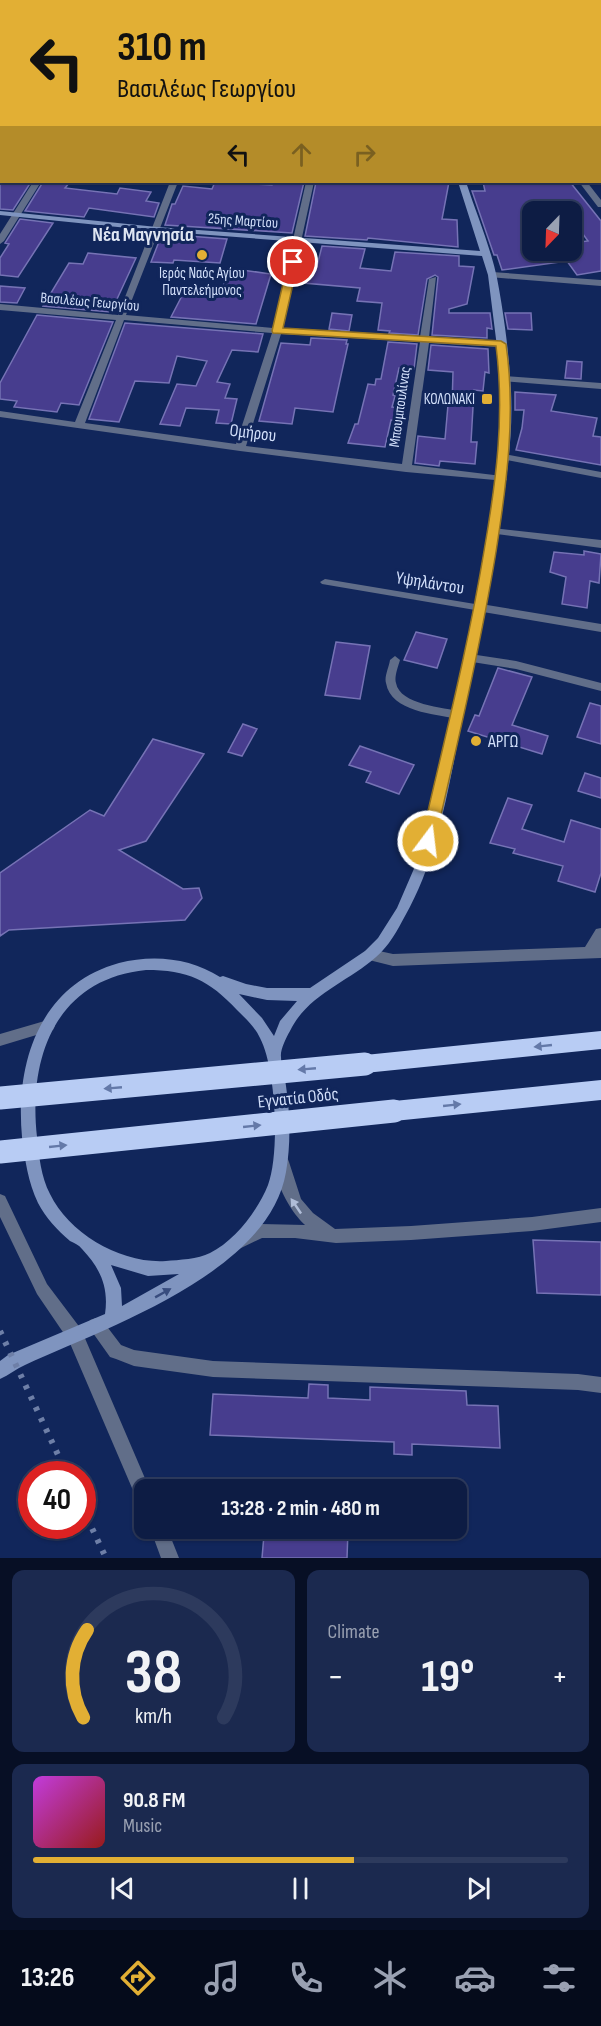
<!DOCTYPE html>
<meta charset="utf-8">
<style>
body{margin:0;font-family:"Sofia Sans Condensed",sans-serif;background:#1b294f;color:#f1f3f6;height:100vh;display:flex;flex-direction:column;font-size:22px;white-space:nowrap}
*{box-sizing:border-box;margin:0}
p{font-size:20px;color:#9aa1b2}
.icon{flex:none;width:33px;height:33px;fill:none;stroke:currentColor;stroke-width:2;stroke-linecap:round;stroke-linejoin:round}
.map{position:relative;height:1558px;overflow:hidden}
.details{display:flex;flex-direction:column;gap:12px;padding:12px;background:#070f25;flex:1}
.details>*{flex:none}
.banner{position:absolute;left:0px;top:0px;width:602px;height:183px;box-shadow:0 2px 4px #0004,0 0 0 2px #2d3a5d;background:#e2af34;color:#111;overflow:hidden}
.needle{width:39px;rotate:203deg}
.fabs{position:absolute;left:522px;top:201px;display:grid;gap:12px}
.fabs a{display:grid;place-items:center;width:60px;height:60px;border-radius:12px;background:#0d1c44;box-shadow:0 2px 4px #0004,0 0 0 2px #2d3a5d;font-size:30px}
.speed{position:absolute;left:18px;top:1461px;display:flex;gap:12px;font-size:30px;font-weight:700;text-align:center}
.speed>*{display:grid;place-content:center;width:78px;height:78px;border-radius:50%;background:#0d1c44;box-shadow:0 2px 4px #0004,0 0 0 2px #2d3a5d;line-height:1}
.speed .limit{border:9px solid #d22;background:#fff;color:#111}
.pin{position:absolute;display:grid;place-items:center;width:51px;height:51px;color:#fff;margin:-26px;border:3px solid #fff;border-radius:50%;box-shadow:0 2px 6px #0007}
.me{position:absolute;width:66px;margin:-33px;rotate:15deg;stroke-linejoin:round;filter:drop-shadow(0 0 4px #0008)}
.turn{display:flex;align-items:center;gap:21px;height:126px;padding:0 18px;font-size:27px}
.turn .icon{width:78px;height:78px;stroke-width:2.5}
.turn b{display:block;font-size:42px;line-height:51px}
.lanes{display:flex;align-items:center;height:57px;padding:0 18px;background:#0003;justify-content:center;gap:30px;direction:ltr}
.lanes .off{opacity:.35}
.big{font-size:45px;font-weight:700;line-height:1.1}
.details .widget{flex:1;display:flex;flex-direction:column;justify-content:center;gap:9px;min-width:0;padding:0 21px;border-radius:12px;background:#1b294f}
.details .dial{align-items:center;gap:0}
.dial svg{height:156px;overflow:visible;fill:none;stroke:#2d3a5d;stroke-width:7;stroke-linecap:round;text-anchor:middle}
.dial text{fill:#f1f3f6;stroke:none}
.song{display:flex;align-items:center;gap:18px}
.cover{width:72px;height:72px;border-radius:9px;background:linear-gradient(135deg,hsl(290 70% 55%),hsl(0 70% 35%))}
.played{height:6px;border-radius:3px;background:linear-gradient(90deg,#e2af34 60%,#2d3a5d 60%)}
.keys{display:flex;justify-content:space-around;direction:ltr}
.heat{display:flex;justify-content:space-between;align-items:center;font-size:33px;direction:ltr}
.details .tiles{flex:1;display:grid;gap:12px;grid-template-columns:1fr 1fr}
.widget:last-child{grid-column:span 2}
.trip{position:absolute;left:134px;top:1479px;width:333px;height:60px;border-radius:12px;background:#0d1c44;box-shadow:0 2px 4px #0004,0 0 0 2px #2d3a5d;font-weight:700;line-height:60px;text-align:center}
.tabs{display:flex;height:96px;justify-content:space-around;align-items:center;background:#050b1b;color:#9aa1b2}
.tabs .icon{width:42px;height:42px}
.tabs .current{color:#e2af34}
.tabs b{font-size:27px;color:#f1f3f6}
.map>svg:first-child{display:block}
.building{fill:#473d8e;stroke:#7673b5;stroke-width:1.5;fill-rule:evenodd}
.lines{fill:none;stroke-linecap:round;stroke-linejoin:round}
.lane{fill:#616e89;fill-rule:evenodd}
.street{fill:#616e89;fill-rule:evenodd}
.secondary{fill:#7f94bf;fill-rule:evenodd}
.highway{fill:#b8ccf4;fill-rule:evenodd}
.rail{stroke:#6e7fa7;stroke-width:6;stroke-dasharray:4 8;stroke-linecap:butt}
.highway-bridge{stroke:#b8ccf4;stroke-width:23}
.oneway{fill:#6479a8}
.oneway2{fill:#b0bdd8}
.oneway3{fill:#384c7e}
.route{fill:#e2af34;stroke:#937222;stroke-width:1.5}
.poi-dot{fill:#e2af34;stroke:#11265b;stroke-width:2}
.labels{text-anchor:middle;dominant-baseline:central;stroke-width:6;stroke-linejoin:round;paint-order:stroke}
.far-street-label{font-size:15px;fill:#d2dffa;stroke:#11265b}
.far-poi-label{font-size:15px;fill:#d2dffa;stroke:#11265b}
.street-label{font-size:18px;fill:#d2dffa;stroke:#11265b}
.poi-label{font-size:18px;fill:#d2dffa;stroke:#11265b;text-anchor:start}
.far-district-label{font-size:20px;font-weight:bold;fill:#dee5f2;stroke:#11265b}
</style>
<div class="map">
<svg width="601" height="1558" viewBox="0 0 601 1558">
<rect width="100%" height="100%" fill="#11265b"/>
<path class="building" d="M 0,182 L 31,182 L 13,210 L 0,209 Z
M 43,182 L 70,182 L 65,188 L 117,194 L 120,188 L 151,192 L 146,201 L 159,203 L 154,217 L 89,208 L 84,217 L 25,211 Z
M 215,182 L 272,185 L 273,182 L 294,184 L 294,182 L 304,182 L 292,233 L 165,225 L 172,204 L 175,204 L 183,186 L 212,189 Z
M 316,182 L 449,182 L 442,219 L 457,220 L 458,247 L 368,238 L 367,240 L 305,236 Z
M 483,182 L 570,182 L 601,221 L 601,271 L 577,275 L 567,261 L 502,270 L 497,255 L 494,255 L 472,191 L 485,191 ZM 532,212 L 572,212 L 572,219 L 588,241 L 572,243 L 572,250 L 532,250 Z
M 20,219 L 53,223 L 18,277 L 0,275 L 0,258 L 9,244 L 5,243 Z
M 162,234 L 227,239 L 220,263 L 174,260 L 173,263 L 151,262 Z
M 322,246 L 365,249 L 360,268 L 391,271 L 395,252 L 459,256 L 459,266 L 474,267 L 467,304 L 449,309 L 449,313 L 490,313 L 492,329 L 487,328 L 487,338 L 432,335 L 438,277 L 435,275 L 427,279 L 418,335 L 389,333 L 390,331 L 378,330 L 382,303 L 357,301 L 360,288 L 303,283 L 307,269 L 316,270 Z
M 88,253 L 136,258 L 111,312 L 43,306 L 69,263 L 83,264 Z
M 228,268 L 271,274 L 256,324 L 171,317 L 185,290 L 221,295 Z
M 0,286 L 25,288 L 17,303 L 0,302 Z
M 332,313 L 352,315 L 349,331 L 329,329 Z
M 505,313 L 531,313 L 532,330 L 508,329 Z
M 37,315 L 113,322 L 79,405 L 61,403 L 57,412 L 14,407 L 17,401 L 0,399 L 0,383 Z
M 125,323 L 263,334 L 258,352 L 232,350 L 217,382 L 230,384 L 225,398 L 237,399 L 231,424 L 216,423 L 219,410 L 186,408 L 180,426 L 160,424 L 177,384 L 196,386 L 207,361 L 177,356 L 169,383 L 135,381 L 119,422 L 89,419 Z
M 311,338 L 347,340 L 346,344 L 348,344 L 333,412 L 295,408 L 292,424 L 259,421 L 281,343 L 310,345 Z
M 388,342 L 417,344 L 414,369 L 399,368 L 393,395 L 395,396 L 392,407 L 406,408 L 403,421 L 391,420 L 385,447 L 348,443 L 355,424 L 358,424 L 368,384 L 375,385 L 376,379 L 381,379 Z
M 431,345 L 488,349 L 489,373 L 485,372 L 483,391 L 474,390 L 471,442 L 477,442 L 475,464 L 440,461 L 439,466 L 415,463 L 418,436 L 445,439 L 448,405 L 452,405 L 453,372 L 428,370 Z
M 567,361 L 582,362 L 581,379 L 565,378 Z
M 515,392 L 556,395 L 551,411 L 597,418 L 593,436 L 601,437 L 601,465 L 516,450 L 522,428 L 524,410 L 515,410 Z
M 584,551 L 601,554 L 599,583 L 590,581 L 587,608 L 562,604 L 566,577 L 550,572 L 554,552 L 584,555 Z
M 416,632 L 447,639 L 437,668 L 404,660 Z
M 336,642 L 370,646 L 360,699 L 325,695 Z
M 498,668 L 532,677 L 512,725 L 548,736 L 542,754 L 468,731 L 475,715 L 479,716 Z
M 590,703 L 601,706 L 601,744 L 577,737 Z
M 243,724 L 257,729 L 242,756 L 228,752 Z
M 153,739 L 204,754 L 146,841 L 119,850 L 183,889 L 199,888 L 202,898 L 185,920 L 9,930 L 0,936 L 0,873 L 90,810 L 104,816 Z
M 360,746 L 414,765 L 399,794 L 366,782 L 371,772 L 349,765 Z
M 585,773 L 601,778 L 601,798 L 578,791 Z
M 508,798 L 532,805 L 522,829 L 564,842 L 571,820 L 601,829 L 601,873 L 595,892 L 558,881 L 563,866 L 513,853 L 515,849 L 490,843 Z
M 533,1240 L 601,1242 L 601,1295 L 537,1293 Z
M 309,1384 L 328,1385 L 328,1398 L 370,1400 L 370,1387 L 466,1391 L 467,1405 L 498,1406 L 500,1448 L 412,1444 L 412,1455 L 394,1454 L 394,1442 L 210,1435 L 213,1394 L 308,1398 Z
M 284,1528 L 348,1531 L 347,1558 L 262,1558 L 264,1535 L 284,1536 Z"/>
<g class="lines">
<path class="lane" d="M 252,0 L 262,0 L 248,2 Z
M 296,0 L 302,0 L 303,2 L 297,2 Z
M 325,579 L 481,605 L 486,608 L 481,611 L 322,584 L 320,582 Z
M 395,656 L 400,660 C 398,667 394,677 396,683 C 400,705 443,707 462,712 L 463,715 L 462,718 L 458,719 C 435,714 391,712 386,683 C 384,677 389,667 390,660 Z"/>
<path class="street" d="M 28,0 L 34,0 L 27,2 Z
M 0,24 L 2,24 L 2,28 L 0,28 Z
M 0,36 L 2,36 L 0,42 Z
M 0,75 L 2,75 L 2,80 L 0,80 Z
M 0,130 L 2,130 L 2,134 L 0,134 Z
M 33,182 L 41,182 L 4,241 L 0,244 L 0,234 Z
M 170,182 L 178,182 L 126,315 L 273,328 L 306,182 L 314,182 L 282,329 L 420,337 L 429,279 L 436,277 L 429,337 L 501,341 L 506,344 L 501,347 L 429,343 L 412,465 L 502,476 L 507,479 L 506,481 L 406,472 L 240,451 L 0,417 L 0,411 L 75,422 L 116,320 L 0,310 L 0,304 L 118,315 ZM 124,320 L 272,333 L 236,444 L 85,423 ZM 281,334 L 420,342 L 402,464 L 246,446 Z
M 579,182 L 587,182 L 601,200 L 601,207 L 598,207 Z
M 492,272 L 601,280 L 601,286 L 489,277 L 489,273 Z
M 506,376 L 601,383 L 601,389 L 503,381 L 503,377 Z
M 504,454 L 601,472 L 601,478 L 501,459 L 499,457 Z
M 493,528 L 601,540 L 601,548 L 489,533 L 488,531 Z
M 481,604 L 601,624 L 601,632 L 477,611 L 476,608 L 477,605 Z
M 470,654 L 516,661 L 601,683 L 601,691 L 516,669 L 466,661 L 464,658 L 466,655 Z
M 601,928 L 601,958 L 393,966 L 365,959 L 363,955 L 365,951 L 370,949 L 393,954 L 585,947 L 596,929 Z
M 48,1020 L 53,1022 L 55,1026 L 53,1030 L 0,1046 L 0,1034 Z
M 282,1155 L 287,1157 L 289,1162 L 301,1199 L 313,1213 L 335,1229 L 411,1226 L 532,1217 L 601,1208 L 601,1222 L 532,1231 L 411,1240 L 336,1243 L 295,1238 L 262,1238 L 239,1249 L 234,1247 L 231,1242 L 234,1237 L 261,1224 L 305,1225 C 291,1213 269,1175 277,1157 Z
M 0,1194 L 5,1196 L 47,1284 L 81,1329 L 150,1490 L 144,1490 L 144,1504 L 138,1502 L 69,1341 L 37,1294 L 0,1217 Z
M 96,1318 L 102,1320 L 121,1345 L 134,1350 L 213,1361 L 578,1374 L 601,1377 L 601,1393 L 578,1390 L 213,1377 L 134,1366 L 116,1359 L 110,1357 L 88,1326 L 90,1320 Z
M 150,1528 L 167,1528 L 179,1558 L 161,1558 Z"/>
<path class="secondary" d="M 106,0 L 114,0 L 115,2 L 107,2 Z
M 600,146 L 601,146 L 601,150 L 600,150 Z
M 458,182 L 466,182 C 476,213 490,245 497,278 C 503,310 508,344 510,377 C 515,429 506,483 498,534 C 488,600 475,666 460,731 C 447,794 437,860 405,916 C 397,931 389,946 376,957 C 348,982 307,995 290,1031 C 286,1038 280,1050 281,1057 C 281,1067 285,1076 286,1086 C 290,1113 291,1144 286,1172 C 269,1273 107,1327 25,1365 C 16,1369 9,1375 0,1379 L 0,1361 L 8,1355 L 105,1314 C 109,1287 100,1268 82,1249 C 79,1245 74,1243 70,1241 C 57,1230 46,1218 38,1203 C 28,1182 25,1160 22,1137 C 15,1062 40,985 119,963 C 153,954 191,958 220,977 L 223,976 L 246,984 L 267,988 L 310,988 L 365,951 L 378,938 L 397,908 L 416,864 L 429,818 L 460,681 L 476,608 L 497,479 L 501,419 L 501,379 L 488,275 L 482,256 L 157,231 L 0,215 L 0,211 L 157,227 L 480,251 ZM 146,970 C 188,970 209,980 237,1010 C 246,1019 255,1027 260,1038 C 276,1068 280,1153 268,1185 C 258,1210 235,1241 210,1253 C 198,1259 179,1260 166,1261 C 122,1264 69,1234 50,1194 C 41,1177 39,1156 37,1137 C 28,1057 56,979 146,970 ZM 239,994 L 267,1000 L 297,1001 L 280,1021 L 274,1036 L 262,1018 ZM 111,1265 L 148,1276 L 179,1274 L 122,1306 L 121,1288 Z"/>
<path class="highway" d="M 601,1031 L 601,1049 L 365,1073 L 358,1071 L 355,1064 L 358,1057 L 365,1055 Z
M 601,1080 L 601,1100 L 394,1121 L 386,1118 L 383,1111 L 386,1104 L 394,1101 Z"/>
<path class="rail" d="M 0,1331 L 67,1474
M 82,1507 L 106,1558"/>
<path class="highway-bridge" d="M 0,1098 L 365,1064
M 0,1152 L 394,1111"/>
</g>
<defs><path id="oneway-solid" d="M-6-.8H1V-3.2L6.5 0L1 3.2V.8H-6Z" transform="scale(1.5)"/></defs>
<g class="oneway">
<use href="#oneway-solid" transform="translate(543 1046) rotate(174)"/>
<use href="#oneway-solid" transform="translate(307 1069) rotate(175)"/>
<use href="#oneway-solid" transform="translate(113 1088) rotate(175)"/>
<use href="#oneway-solid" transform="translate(452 1105) rotate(-6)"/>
<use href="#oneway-solid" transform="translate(252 1126) rotate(-6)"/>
<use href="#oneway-solid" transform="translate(58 1146) rotate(-6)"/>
</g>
<use class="oneway2" href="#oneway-solid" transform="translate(296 1206) rotate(-124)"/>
<use class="oneway3" href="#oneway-solid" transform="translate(163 1293) rotate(-29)"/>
<path class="route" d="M 293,259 L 298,262 L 283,328 L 501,341 L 506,344 C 516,414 507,482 496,552 C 480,649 457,745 435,841 L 433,845 L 423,845 L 421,841 C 443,745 468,648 484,551 C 496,482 505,416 496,346 L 273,333 L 272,331 L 288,262 Z"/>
<g class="poi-dot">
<circle cx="202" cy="255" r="6"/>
<rect x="481" y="393" width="12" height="12" rx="3"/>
<circle cx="476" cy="741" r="6"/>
</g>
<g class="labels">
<g class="far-street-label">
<text transform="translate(243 221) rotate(4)">25ης Μαρτίου</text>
<text transform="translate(90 302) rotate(5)">Βασιλέως Γεωργίου</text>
<text transform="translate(400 407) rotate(-82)">Μπουμπουλίνας</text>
</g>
<g class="far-poi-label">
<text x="202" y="273">Ιερός Ναός Αγίου<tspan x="202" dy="17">Παντελεήμονος</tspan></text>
<text x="475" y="399" text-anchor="end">ΚΟΛΩΝΑΚΙ</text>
</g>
<g class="street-label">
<text transform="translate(253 433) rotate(7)">Ομήρου</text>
<text transform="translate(430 583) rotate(9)">Υψηλάντου</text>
<text transform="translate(298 1098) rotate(-6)">Εγνατία Οδός</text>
</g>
<g class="poi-label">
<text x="488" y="741">ΑΡΓΩ</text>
</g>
<g class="far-district-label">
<text x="143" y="235">Νέα Μαγνησία</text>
</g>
</g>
</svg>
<div class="fabs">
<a><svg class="needle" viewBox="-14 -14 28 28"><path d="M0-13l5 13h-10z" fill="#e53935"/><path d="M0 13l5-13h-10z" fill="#9aa1b2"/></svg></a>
</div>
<div class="speed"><div class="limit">40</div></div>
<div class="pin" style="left:293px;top:262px;background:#d93025"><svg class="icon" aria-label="arrive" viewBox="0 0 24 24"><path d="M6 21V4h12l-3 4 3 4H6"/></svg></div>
<svg class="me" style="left:428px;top:841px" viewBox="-20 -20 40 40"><circle r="17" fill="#e2af34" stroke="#fff" stroke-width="3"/><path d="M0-11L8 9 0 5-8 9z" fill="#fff"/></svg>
<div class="trip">13:28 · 2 min · 480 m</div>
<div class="banner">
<div class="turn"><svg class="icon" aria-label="left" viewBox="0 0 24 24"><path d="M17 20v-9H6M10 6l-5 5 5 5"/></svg><div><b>310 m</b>Βασιλέως Γεωργίου</div></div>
<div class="lanes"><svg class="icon" aria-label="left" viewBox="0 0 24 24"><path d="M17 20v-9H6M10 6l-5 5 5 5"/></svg><svg class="icon off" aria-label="ahead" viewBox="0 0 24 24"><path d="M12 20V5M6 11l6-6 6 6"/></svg><svg class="icon off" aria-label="right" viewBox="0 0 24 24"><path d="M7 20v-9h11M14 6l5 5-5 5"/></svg></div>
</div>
</div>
<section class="details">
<div class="tiles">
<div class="widget dial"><svg viewBox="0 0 100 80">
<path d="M14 69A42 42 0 1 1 86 69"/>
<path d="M14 69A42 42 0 0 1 16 24" stroke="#e2af34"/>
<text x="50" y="56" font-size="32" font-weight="700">38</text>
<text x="50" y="72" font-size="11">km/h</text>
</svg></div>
<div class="widget"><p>Climate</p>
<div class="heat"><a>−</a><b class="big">19°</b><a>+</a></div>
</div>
<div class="widget">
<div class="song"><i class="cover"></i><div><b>90.8 FM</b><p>Music</p></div></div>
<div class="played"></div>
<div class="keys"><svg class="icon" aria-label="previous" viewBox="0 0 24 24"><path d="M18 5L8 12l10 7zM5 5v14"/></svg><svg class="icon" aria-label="pause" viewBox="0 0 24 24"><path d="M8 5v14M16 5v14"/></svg><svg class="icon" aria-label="next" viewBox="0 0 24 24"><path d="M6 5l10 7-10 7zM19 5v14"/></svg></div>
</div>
</div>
</section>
<nav class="tabs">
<b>13:26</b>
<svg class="icon current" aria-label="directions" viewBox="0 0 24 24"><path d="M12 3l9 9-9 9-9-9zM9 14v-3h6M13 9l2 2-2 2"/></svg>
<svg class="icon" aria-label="music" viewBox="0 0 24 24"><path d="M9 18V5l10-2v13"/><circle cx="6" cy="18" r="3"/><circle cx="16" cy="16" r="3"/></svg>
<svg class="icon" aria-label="phone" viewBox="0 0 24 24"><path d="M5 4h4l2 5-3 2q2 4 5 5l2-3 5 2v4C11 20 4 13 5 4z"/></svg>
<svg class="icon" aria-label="climate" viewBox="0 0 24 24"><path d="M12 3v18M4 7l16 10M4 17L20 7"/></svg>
<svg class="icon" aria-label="car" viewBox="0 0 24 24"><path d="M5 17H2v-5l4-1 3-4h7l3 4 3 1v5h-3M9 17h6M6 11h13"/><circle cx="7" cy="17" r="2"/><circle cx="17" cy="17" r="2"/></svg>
<svg class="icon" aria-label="filters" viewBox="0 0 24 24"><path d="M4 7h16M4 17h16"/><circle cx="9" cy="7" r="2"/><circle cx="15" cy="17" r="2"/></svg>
</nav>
